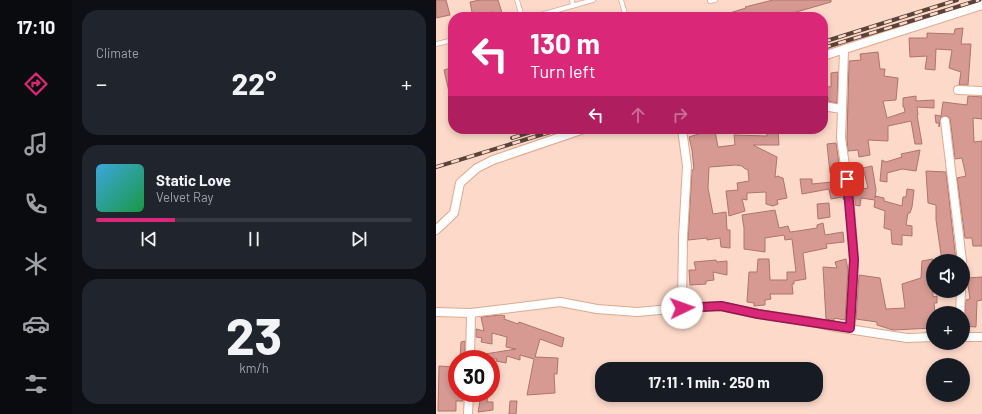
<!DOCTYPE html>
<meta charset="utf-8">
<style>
body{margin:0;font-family:Barlow,sans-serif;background:#20242c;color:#f1f3f6;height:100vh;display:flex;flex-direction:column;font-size:15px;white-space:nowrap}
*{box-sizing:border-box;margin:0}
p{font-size:13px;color:#9ea1a6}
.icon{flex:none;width:22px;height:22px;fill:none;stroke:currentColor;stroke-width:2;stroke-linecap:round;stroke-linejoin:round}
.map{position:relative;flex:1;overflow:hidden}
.details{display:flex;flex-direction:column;gap:10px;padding:10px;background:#0d0f14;width:364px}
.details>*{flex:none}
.hud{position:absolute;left:12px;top:12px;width:380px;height:122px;border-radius:16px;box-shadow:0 2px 6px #0003;background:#db2777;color:#fff;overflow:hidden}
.buttons{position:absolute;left:490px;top:254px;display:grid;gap:8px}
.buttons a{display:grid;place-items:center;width:44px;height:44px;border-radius:50%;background:#171b24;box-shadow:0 2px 6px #0003;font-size:20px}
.speed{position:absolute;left:12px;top:350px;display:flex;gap:8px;font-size:20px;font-weight:700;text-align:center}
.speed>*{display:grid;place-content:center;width:52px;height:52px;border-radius:50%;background:#171b24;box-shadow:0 2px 6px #0003;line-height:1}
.speed .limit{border:6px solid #d22;background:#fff;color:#111}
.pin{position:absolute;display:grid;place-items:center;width:34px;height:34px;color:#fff;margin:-17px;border-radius:8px;box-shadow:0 2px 6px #0006}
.me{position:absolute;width:44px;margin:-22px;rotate:87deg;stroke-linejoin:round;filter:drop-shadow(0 0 3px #0008)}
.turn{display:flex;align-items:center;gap:14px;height:84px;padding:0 16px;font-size:18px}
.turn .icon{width:52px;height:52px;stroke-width:2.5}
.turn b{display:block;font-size:28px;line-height:34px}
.lanes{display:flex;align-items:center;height:38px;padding:0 16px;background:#0003;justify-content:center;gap:20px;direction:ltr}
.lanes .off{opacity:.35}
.big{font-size:30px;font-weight:700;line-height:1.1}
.details .card{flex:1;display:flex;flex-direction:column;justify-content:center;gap:6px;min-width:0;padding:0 14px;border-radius:16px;background:#20242c}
.details .dial{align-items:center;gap:0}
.dial b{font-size:52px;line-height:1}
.song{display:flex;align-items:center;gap:12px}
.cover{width:48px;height:48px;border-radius:6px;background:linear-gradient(135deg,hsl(200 70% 55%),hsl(140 70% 35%))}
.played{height:4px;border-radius:2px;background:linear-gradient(90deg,#db2777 25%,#363941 25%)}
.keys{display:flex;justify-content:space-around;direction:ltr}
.heat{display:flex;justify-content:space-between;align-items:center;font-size:22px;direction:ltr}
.trip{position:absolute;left:159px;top:362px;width:228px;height:40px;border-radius:16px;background:#171b24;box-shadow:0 2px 6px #0003;font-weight:700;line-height:40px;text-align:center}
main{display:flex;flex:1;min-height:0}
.dock{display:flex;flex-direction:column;width:72px;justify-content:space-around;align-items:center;background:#090b0e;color:#9ea1a6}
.dock .icon{width:28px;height:28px}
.dock .on{color:#db2777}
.dock b{font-size:18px;color:#f1f3f6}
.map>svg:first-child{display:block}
.building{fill:#d69a93;stroke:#ad746d}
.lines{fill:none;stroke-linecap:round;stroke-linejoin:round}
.service-casing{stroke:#dfa98f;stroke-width:5.5}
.minor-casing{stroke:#dfa98f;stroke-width:10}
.service{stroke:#fff;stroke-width:4}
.minor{stroke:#fff;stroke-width:8}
.rail-casing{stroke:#5b4338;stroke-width:4}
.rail{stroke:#fcd9c9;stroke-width:2.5;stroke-dasharray:8;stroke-linecap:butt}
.route-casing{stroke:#8e194d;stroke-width:10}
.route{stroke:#db2777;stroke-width:7}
</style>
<main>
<nav class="dock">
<b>17:10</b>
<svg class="icon on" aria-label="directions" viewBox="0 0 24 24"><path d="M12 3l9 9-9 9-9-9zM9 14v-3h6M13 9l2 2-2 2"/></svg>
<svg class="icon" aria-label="music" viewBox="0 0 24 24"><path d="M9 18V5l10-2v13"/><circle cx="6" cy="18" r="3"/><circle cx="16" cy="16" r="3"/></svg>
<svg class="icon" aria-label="phone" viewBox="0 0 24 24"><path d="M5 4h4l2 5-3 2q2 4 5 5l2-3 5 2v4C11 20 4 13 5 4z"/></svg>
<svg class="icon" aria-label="climate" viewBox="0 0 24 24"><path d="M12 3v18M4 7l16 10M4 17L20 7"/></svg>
<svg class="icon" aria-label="car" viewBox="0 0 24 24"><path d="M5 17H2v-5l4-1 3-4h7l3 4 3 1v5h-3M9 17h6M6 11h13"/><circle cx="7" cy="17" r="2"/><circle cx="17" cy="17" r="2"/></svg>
<svg class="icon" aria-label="filters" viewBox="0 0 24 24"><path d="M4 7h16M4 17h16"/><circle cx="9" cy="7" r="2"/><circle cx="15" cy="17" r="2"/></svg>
</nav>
<section class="details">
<div class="card"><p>Climate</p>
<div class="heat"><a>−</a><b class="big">22°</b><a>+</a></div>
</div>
<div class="card">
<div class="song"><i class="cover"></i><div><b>Static Love</b><p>Velvet Ray</p></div></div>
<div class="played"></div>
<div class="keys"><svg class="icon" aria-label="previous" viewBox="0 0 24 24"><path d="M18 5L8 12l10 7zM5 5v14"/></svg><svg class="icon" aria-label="pause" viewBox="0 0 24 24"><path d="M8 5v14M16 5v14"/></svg><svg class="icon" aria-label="next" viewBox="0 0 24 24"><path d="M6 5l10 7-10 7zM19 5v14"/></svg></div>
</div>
<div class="card dial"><b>23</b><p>km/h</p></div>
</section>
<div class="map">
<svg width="546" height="414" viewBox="0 0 546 414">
<rect width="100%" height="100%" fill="#fcd9c9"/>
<path class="building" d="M 0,0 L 10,0 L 14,15 L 0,18 Z
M 44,0 L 62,0 L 66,13 L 58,16 L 57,12 L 45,15 L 45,17 L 37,17 L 34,2 Z
M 337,0 L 395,0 L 395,2 L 343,17 L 288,17 L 287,15 L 310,8 L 309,7 Z
M 527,28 L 525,44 L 535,44 L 532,85 L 523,85 L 525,72 L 513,68 L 516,50 L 500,49 L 499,70 L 489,69 L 491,56 L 474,57 L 473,38 L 491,38 L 491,33 L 518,34 L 519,29 Z
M 442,52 L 444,69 L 449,69 L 448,76 L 462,78 L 460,100 L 447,101 L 451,118 L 469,112 L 468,107 L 467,107 L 467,98 L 480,96 L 480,101 L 498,100 L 498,108 L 481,107 L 482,115 L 481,115 L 486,144 L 479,144 L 475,121 L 452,126 L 452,141 L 432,140 L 434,155 L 423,157 L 422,150 L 412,151 L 411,138 L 413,61 L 425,60 L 424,54 Z
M 15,68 L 17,74 L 17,96 L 14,96 L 8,70 Z
M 402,72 L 401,103 L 392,101 L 392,97 L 387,97 L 387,86 L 395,87 L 395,73 Z
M 532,96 L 546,97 L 546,119 L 537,118 L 538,142 L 546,141 L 546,246 L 537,246 L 536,238 L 529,238 L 521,178 L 530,176 L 526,158 L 519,159 L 514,118 L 511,116 L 505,117 L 503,127 L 503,123 L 500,123 L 499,115 L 505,116 L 507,102 L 531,105 Z
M 331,129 L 342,129 L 343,145 L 317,145 L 341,157 L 339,177 L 343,176 L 343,177 L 347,178 L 351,198 L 341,200 L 342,204 L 337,206 L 330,204 L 330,192 L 311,193 L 311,200 L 306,199 L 309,211 L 293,216 L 290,191 L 302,190 L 301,183 L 313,181 L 312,170 L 308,168 L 306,166 L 300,165 L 273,167 L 272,188 L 277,214 L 290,212 L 291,230 L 294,230 L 294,248 L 285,247 L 284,238 L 271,240 L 271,238 L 252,240 L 256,170 L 258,169 L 256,150 L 253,137 L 275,130 L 279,131 L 282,147 L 299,145 L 298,135 L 331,136 Z
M 400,143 L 404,171 L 394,173 L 391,144 Z
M 484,150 L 480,171 L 466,169 L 451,173 L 451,182 L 444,181 L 446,160 L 450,162 L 466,157 L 465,154 Z
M 436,166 L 440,190 L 439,198 L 439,196 L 448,198 L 448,201 L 466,206 L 467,197 L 470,197 L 471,189 L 478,190 L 476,207 L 474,213 L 472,213 L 470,225 L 476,226 L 476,236 L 466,235 L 466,245 L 456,244 L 455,230 L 448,228 L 449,211 L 438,207 L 439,200 L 425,198 L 424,206 L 419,205 L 418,190 L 432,188 L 427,168 Z
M 490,171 L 510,172 L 520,261 L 506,261 L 500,220 L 500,205 L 492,203 Z
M 364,179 L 376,179 L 376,184 L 406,181 L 406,186 L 402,187 L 402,188 L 407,188 L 408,200 L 406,197 L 395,199 L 393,189 L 366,194 Z
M 393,203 L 394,217 L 382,219 L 381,204 Z
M 339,210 L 343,228 L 352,226 L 354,232 L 362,231 L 381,228 L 381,225 L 387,223 L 389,235 L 407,232 L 408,242 L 390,244 L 391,248 L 367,253 L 370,279 L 358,281 L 358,284 L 356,284 L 357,294 L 334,294 L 335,299 L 329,300 L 329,305 L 318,306 L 318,303 L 311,302 L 313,272 L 321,272 L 322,259 L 333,259 L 334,280 L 351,280 L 351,272 L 360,272 L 356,239 L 349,240 L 348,235 L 329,238 L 329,252 L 308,249 L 308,228 L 306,215 Z
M 410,259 L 412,270 L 409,320 L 398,318 L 398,321 L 390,319 L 387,267 L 401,268 L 399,262 Z
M 497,259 L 497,297 L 501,296 L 501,303 L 498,303 L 499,313 L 497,313 L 497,328 L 457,330 L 441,325 L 441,322 L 420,319 L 423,275 L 444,278 L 450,309 L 469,308 L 466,284 L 485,278 L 486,261 Z
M 280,260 L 281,262 L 291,261 L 291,275 L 277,272 L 278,280 L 270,281 L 270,284 L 254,285 L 253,270 L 260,270 L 258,262 Z
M 546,277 L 546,300 L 541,301 L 540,327 L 527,326 L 530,300 L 534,299 L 531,278 Z
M 65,315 L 69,316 L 68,319 L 82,324 L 83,322 L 128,338 L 126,347 L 104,339 L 99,357 L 122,358 L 121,374 L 118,374 L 119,393 L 91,395 L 98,359 L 84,355 L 84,360 L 71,356 L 70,363 L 60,361 L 61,359 L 43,359 L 43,355 L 80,349 L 70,347 L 71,337 L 56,333 L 56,344 L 45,342 L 46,338 L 40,337 L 40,329 L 48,331 L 45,317 Z
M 29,341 L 29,359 L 24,359 L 25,342 Z
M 3,366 L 19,367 L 20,393 L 27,393 L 27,401 L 20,401 L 20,411 L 2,411 Z
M 38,393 L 52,393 L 51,402 L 57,402 L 57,410 L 42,412 L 44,401 L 38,401 Z
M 74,401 L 81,401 L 80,414 L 73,414 Z"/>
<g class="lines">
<defs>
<path id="service" d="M 81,0 L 86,17
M 136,0 L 137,6
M 185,0 L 190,17
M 274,0 L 274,1 L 279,0
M 97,17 L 157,0
M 0,44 L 17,40"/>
<path id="minor" d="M 408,50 L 405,138 L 413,193 L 418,260 L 414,328
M 387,56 L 546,5
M 522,90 L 546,91
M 387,106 L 405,109
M 509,121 L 526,261
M 246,129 L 251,166 L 247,237 L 246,308 L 285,306 L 322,314 L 372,321 L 399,327 L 471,338 L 497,337
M 0,230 L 18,213 L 24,183 L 41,168 L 57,160 L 148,129
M 0,312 L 35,313 L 124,302 L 161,309 L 201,312 L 246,308
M 524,313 L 525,291
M 527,337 L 546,337
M 34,359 L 35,313
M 32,414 L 33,393"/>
</defs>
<use href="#service" class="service-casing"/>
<use href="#minor" class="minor-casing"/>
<use href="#service" class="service"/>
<use href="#minor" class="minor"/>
<defs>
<path id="rail" d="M 387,42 L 521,0
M 387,48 L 543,0
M 76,138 L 104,129
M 0,167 L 124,129"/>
</defs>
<use href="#rail" class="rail-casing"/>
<use href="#rail" class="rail"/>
</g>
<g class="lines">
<defs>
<path id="route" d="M 246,308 L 285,306 L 322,314 L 414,328 L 418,260 L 411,179"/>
</defs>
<use href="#route" class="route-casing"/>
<use href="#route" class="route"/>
</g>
</svg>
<div class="buttons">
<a><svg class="icon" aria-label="sound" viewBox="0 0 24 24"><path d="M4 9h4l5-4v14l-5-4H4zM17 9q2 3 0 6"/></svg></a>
<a>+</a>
<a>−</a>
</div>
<div class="speed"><div class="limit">30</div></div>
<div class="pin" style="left:411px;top:179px;background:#d93025"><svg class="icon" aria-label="arrive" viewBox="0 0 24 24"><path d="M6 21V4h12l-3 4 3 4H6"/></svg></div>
<svg class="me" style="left:246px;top:308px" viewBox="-20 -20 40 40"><circle r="19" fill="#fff"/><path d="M0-13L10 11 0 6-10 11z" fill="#db2777"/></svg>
<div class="trip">17:11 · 1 min · 250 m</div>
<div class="hud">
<div class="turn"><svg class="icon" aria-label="left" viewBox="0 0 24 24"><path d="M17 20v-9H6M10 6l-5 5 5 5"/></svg><div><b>130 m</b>Turn left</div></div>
<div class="lanes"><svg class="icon" aria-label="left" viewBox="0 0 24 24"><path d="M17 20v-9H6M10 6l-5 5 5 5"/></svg><svg class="icon off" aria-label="ahead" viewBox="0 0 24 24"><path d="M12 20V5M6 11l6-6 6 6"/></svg><svg class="icon off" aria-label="right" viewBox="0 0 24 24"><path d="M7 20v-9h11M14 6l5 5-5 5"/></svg></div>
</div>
</div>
</main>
